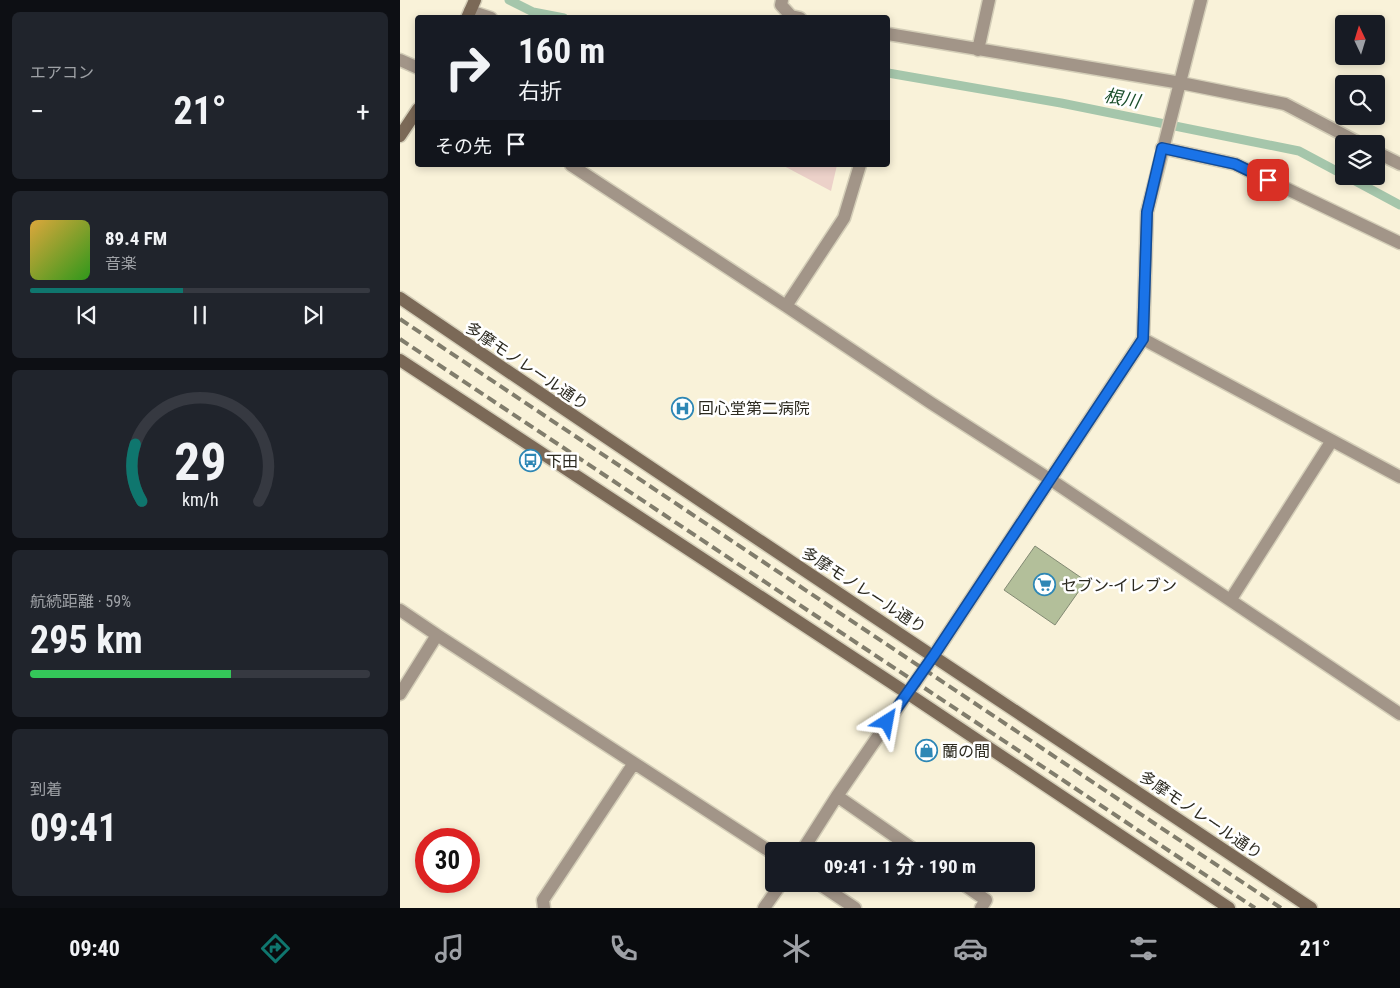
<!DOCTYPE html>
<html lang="ja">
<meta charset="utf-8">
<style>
body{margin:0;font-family:"Roboto Condensed","Noto Sans JP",sans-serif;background:#20242c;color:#f1f3f6;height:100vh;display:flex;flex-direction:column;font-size:19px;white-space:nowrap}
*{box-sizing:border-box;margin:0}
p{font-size:16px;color:#9ea1a6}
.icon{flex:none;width:28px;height:28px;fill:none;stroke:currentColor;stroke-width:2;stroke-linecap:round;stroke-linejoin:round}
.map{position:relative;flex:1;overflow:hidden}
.drawer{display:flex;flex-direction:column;gap:12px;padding:12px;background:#0d0f14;width:400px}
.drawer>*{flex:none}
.top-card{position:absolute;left:15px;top:15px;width:475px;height:152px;border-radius:5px;box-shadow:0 2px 8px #0003;background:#171b24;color:#f1f3f6;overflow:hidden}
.needle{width:32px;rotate:356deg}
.controls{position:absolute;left:935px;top:15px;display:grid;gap:10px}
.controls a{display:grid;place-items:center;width:50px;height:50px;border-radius:5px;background:#171b24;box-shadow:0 2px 8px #0003;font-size:25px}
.speed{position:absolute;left:15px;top:828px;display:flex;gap:10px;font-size:25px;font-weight:700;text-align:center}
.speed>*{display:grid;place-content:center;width:65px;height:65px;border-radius:50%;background:#171b24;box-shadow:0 2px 8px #0003;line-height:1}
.speed .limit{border:8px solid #d22;background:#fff;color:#111}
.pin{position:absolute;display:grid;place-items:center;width:42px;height:42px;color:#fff;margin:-21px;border-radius:10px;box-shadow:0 2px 8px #0006}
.me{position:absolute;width:55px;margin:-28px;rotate:34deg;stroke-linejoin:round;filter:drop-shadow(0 0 4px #0008)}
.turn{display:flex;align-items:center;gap:18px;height:105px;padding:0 20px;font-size:22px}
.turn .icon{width:65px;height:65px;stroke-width:2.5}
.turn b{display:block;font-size:35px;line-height:42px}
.then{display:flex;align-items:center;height:48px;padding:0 20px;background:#0003;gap:10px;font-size:19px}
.big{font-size:38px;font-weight:700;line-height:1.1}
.drawer .card{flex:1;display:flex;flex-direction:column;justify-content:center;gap:8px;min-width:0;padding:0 18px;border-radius:8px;background:#20242c}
.drawer .dial{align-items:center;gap:0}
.dial svg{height:130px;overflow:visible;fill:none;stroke:#363941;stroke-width:7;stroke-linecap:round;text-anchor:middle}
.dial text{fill:#f1f3f6;stroke:none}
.song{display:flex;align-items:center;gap:15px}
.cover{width:60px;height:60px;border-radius:8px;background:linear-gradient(135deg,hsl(40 70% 55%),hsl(110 70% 35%))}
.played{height:5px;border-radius:2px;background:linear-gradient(90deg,#0f766e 45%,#363941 45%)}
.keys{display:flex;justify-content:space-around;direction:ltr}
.heat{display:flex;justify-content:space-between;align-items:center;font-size:28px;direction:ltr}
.charge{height:8px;border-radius:4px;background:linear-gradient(90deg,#34c759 59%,#363941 0)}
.trip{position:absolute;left:365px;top:842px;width:270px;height:50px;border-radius:5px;background:#171b24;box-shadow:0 2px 8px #0003;font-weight:700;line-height:50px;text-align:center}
.menu{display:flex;height:80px;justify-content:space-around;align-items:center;background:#090b0e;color:#9ea1a6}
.menu .icon{width:35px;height:35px}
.menu .current{color:#0f766e}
.menu b{font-size:22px;color:#f1f3f6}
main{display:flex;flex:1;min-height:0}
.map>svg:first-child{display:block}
.green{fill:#ecd1c9}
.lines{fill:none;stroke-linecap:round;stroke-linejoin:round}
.stream{stroke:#a5c6ab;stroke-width:9}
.building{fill:#b3bf9a;stroke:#828973}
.minor-casing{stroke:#d4ceb8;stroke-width:15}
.secondary-casing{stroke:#d4ceb8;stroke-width:15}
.minor{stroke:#a29588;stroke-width:12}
.secondary{stroke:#7b6957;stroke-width:12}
.rail{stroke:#817d6c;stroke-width:4;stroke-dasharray:10 5;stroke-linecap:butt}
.route-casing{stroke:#114b97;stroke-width:12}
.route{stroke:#1a73e8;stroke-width:9}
.labels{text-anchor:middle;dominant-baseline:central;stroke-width:5;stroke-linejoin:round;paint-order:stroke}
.street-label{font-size:16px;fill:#2c2a20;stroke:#fff}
.poi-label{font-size:16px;fill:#2c2a20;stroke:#fff;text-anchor:start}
.water-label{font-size:18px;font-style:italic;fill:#1a4e2a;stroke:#fff}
</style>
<main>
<section class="drawer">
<div class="card"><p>エアコン</p>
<div class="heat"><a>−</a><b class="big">21°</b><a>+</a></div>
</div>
<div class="card">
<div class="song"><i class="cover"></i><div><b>89.4 FM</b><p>音楽</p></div></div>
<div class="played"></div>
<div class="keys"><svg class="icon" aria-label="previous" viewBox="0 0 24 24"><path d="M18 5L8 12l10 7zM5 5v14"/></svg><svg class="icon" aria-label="pause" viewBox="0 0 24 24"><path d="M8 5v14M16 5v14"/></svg><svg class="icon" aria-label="next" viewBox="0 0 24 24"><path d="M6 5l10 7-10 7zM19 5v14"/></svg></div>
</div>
<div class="card dial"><svg viewBox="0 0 100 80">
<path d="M14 69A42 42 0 1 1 86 69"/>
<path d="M14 69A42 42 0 0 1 10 34" stroke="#0f766e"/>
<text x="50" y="56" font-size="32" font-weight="700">29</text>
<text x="50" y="72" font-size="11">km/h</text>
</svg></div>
<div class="card"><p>航続距離 · 59%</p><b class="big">295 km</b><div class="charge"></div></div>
<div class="card"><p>到着</p><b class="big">09:41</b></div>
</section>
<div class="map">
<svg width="1000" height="908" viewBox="0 0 1000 908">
<rect width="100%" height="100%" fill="#f9f2d9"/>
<path class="green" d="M 382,165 L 437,165 L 431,191 Z"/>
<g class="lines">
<path class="stream" d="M 109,0 L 133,12 L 164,18
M 488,73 L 661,103 L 899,151 L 944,175
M 946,176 L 1000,205"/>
</g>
<path class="building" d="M 635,546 L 686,581 L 655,625 L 604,590 Z"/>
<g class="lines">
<defs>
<path id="minor" d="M 382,0 L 381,5 L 391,16 L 400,18
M 70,11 L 91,18
M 488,34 L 781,83 L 885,104 L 961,144
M 578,50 L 589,0
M 0,60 L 18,68
M 762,148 L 835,164 L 1000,243
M 976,152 L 1000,164
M 171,165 L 386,306 L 531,403 L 651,480 L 1000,714
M 386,306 L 444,218 L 460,165
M 743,339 L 1000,477
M 831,599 L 931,442
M 0,610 L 37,635 L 0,694
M 37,635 L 234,763
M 402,851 L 437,796
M 516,851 L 437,796 L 534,655 L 743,339 L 747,212 L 801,0
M 419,884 L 455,908
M 563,884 L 586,900 L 581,908
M 144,908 L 143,900 L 234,763 L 374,854
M 364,908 L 381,884"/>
<path id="secondary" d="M 67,18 L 75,0
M 0,136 L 18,109
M 0,298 C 302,504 607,705 911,908
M 0,360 L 507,693 L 829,908"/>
</defs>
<use href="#minor" class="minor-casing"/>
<use href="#secondary" class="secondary-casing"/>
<use href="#minor" class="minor"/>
<use href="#secondary" class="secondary"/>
<path class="rail" d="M 0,319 L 881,908
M 0,339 L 855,908"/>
</g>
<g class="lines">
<defs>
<path id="route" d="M 487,722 L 534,655 L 743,339 L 747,212 L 762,148 L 835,164 L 868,180"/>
</defs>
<use href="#route" class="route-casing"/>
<use href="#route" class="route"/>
</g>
<defs>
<symbol id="hospital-ring" viewBox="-11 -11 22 22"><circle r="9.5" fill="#fff" stroke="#2e87b5" stroke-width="1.5"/><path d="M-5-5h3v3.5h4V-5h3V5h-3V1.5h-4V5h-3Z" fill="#2e87b5"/></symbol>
<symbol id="bus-ring" viewBox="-11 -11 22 22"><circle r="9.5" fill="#fff" stroke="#2e87b5" stroke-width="1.5"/><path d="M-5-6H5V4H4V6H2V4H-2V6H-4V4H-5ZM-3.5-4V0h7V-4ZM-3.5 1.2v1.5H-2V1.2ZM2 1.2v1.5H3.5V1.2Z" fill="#2e87b5"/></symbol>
<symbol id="supermarket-ring" viewBox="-11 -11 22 22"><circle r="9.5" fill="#fff" stroke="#2e87b5" stroke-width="1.5"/><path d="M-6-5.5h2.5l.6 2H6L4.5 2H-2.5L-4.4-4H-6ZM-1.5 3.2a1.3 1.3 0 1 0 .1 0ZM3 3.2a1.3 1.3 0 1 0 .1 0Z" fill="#2e87b5"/></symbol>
<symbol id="shop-ring" viewBox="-11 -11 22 22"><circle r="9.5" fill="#fff" stroke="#2e87b5" stroke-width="1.5"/><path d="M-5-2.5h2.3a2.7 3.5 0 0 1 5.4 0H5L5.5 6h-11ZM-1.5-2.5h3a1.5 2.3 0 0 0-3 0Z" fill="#2e87b5"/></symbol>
</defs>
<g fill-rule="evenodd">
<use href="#hospital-ring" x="270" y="396" width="25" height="25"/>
<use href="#bus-ring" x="118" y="448" width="25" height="25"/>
<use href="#supermarket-ring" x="632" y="572" width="25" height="25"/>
<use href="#shop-ring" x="514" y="738" width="25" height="25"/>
</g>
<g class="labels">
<g class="street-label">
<text transform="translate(127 366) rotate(34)">多摩モノレール通り</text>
<text transform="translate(464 590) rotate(33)">多摩モノレール通り</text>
<text transform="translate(801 815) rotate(34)">多摩モノレール通り</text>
</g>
<g class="poi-label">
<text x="298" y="408">回心堂第二病院</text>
<text x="146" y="461">下田</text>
<text x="661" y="585">セブン-イレブン</text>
<text x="542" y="751">蘭の間</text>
</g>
<g class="water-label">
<text transform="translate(722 98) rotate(11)">根川</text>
</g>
</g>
</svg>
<div class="controls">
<a><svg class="needle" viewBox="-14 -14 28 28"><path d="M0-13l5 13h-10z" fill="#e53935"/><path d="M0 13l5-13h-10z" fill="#9ea1a6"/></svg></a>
<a><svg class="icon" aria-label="search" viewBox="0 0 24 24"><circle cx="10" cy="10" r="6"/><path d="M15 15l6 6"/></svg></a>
<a><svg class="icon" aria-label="layers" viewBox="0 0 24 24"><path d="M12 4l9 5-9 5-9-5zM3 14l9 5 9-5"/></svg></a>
</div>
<div class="speed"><div class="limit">30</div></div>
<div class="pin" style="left:868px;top:180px;background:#d93025"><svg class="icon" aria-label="arrive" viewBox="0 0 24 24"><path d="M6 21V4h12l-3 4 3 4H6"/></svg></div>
<svg class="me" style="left:487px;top:722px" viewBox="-20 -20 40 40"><path d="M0-17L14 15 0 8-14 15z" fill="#1a73e8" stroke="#fff" stroke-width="4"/></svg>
<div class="trip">09:41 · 1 分 · 190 m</div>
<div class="top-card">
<div class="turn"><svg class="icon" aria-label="right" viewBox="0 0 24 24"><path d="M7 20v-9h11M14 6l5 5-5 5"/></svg><div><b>160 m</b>右折</div></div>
<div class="then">その先<svg class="icon" aria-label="arrive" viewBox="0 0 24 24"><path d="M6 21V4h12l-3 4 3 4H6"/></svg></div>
</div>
</div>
</main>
<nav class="menu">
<b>09:40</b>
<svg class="icon current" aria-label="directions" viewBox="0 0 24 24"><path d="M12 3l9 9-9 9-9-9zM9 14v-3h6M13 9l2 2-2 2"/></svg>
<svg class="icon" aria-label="music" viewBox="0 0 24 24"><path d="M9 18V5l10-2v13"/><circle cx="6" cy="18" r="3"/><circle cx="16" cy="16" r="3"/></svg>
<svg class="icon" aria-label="phone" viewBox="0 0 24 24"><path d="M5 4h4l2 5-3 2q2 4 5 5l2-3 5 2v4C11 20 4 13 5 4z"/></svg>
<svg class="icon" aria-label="climate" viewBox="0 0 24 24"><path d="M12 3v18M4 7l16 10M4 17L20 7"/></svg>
<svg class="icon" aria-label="car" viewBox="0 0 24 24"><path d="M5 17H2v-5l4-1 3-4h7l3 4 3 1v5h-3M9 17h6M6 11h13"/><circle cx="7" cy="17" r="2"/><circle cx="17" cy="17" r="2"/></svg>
<svg class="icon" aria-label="filters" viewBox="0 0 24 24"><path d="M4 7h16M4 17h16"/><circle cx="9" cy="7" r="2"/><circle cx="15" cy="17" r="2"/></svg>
<b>21°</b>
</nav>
